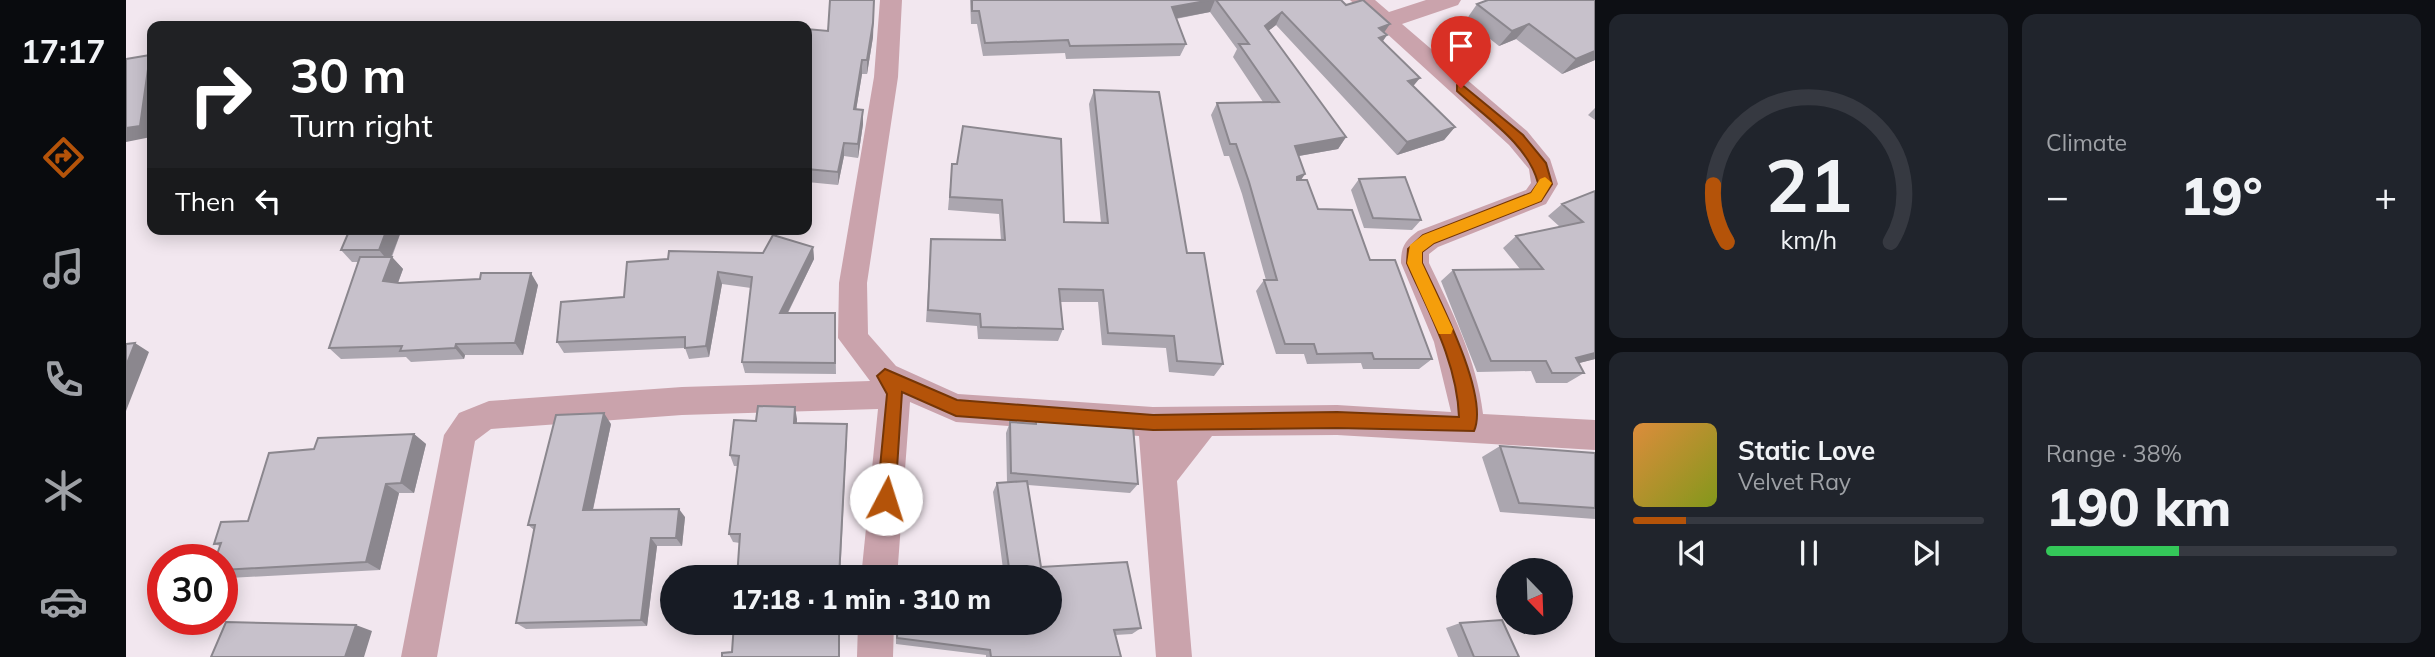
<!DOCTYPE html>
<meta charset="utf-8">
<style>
body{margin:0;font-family:Mulish,sans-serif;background:#20242c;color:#f1f3f6;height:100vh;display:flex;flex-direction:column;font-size:26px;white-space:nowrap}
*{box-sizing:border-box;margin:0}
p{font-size:23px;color:#9ea1a6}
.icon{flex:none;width:38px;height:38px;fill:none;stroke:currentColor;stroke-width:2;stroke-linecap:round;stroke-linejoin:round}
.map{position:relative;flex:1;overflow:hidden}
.details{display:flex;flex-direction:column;gap:14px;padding:14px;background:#0d0f14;width:840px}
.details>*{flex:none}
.banner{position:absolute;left:21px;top:21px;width:665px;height:214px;border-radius:14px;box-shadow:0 4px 18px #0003;background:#202124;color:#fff;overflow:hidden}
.needle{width:46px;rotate:157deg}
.controls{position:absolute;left:1370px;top:558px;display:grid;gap:14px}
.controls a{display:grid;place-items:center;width:77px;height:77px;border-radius:50%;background:#171b24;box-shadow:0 4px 18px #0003;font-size:35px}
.speed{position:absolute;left:21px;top:544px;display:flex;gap:14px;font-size:35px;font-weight:700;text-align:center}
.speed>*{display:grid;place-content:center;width:91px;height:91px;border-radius:50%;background:#171b24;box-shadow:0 4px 18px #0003;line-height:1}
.speed .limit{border:10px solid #d22;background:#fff;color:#111}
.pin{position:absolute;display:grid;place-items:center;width:60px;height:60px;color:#fff;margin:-72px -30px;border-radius:50% 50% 50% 0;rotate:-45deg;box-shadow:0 0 7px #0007}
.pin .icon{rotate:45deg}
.me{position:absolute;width:77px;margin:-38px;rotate:5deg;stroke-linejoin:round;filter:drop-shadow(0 0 5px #0008)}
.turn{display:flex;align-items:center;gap:24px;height:147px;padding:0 28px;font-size:32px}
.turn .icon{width:91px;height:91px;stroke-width:2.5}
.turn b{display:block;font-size:49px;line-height:60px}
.then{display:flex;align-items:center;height:66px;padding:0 28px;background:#0003;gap:14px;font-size:26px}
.big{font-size:52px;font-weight:800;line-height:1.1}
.details .tile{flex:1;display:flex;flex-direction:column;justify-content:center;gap:10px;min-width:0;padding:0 24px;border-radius:14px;background:#20242c}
.details .dial{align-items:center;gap:0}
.dial svg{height:182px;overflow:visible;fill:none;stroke:#363941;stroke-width:7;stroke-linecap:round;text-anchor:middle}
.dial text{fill:#f1f3f6;stroke:none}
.song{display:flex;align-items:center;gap:21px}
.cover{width:84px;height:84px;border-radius:10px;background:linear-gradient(135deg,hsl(30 70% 55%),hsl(70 70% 35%))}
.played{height:7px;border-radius:4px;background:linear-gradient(90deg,#b45309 15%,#363941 15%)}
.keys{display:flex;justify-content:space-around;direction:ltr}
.heat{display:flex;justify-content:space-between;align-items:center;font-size:38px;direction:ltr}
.charge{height:10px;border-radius:5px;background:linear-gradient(90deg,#34c759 38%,#363941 0)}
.details .tiles{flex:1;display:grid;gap:14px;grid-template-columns:repeat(2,1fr)}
.trip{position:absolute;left:534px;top:565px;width:402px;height:70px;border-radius:35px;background:#171b24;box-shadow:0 4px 18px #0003;font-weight:800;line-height:70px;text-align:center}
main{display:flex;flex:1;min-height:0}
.dock{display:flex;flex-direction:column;width:126px;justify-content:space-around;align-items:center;background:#090b0e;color:#9ea1a6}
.dock .icon{width:49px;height:49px}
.dock .selected{color:#b45309}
.dock b{font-size:32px;color:#f1f3f6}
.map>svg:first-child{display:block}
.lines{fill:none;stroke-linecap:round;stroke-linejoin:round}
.street{fill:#caa3ac;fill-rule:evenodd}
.wall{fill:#aba6af}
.shaded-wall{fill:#8b878e}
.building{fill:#c7c1cb;stroke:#8b878e;stroke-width:2}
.route{fill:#b45309;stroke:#753606;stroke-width:2}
.slow{fill:#f59e0b}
</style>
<main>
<nav class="dock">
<b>17:17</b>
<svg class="icon selected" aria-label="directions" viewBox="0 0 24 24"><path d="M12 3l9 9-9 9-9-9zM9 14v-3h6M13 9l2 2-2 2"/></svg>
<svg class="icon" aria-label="music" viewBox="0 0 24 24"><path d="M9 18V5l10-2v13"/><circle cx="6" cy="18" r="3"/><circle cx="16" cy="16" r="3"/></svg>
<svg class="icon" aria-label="phone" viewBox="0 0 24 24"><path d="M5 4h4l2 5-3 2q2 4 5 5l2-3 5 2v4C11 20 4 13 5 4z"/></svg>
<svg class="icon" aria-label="climate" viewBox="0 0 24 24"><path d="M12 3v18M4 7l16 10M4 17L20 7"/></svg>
<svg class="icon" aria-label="car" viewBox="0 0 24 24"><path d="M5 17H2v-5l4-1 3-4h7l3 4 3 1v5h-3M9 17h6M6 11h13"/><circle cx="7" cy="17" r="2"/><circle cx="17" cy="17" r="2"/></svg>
</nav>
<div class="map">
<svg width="1469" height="657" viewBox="0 0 1469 657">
<rect width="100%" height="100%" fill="#f2e7ef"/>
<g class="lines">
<path class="street" d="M 754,0 L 776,0 L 772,77 L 741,283 L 742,334 L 770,366 L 832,394 L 1027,407 L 1211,405 L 1325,412 L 1308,342 L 1275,263 C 1275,246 1279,241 1292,231 L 1400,190 L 1405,183 L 1403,169 L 1383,145 L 1224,0 L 1249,0 L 1263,12 L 1300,0 L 1335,0 L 1332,5 L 1276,24 L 1401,131 L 1424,159 L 1432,184 L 1420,204 L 1312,247 L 1303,254 L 1303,263 C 1326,311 1351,360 1357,414 L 1469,420 L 1469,450 L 1211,435 L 1086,436 L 1051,481 L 1066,657 L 1030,657 L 1013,436 L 830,422 L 784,402 L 771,578 L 735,578 L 752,409 L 556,415 L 365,429 L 349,441 L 311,657 L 275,657 L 318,435 L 333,413 L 363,401 L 556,387 L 744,381 L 712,338 L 713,283 L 748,77 Z
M 732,623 L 768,623 L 767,657 L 731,657 Z"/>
</g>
<path class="wall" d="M 748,0 L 747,37 L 741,74 L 736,74 L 730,110 L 737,124 L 732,158 L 718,156 L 712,185 L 681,182 L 681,29 L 702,31 Z
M 844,0 L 1215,0 L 1220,5 L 1258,33 L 1261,35 L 1257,41 L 1287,86 L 1329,127 L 1318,140 L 1271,155 L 1150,25 L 1142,31 L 1220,137 L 1212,149 L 1173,156 L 1175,180 L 1192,209 L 1244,260 L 1306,359 L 1293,369 L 1237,369 L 1235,363 L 1181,364 L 1178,354 L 1150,354 L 1130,291 L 1138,280 L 1140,280 L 1116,194 L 1103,156 L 1098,156 L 1085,115 L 1091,103 L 1137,102 L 1107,57 L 1111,49 L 1084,12 L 1050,19 L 1060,44 L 1054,56 L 940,59 L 939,53 L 857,56 L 851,24 L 845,24 Z
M 1362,0 L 1469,60 L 1436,74 L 1390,39 L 1373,46 L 1340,20 L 1351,4 Z
M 968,90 L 1061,253 L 1097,364 L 1088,376 L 1043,372 L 1040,348 L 976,345 L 972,302 L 934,302 L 937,329 L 932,341 L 852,339 L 851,326 L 800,322 L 805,239 L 875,240 L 873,214 L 822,210 L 826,164 L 938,222 L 975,223 L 963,104 Z
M 1469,108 L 1469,120 L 1462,115 Z
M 1233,179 L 1295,220 L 1286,230 L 1238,228 L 1225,190 Z
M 1469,191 L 1469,359 L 1453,363 L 1458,373 L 1441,383 L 1410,383 L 1405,371 L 1351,372 L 1315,281 L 1327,270 L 1394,269 L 1377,248 L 1390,236 L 1434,227 L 1422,216 L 1436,204 Z
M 218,229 L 276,229 L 266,257 L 277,269 L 272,283 L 412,285 L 397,355 L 339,355 L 338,359 L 285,362 L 280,357 L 215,359 L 203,348 L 232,262 L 226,262 L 215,250 L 223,230 Z
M 687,247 L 688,259 L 662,313 L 709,313 L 710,374 L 619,373 L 616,362 L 625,288 L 596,284 L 583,357 L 563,359 L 559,348 L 438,353 L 431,342 L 498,297 L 637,253 Z
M 671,419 L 671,423 L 721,436 L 714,578 L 614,543 L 607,542 L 603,534 L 612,466 L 608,466 L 604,455 L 630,421 Z
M 910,419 L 1012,484 L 1004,493 L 902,485 L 915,567 L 1015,628 L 1006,634 L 989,635 L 995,657 L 860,657 L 860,655 L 770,644 L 770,623 L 924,623 L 924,578 L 872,578 L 872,576 L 876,569 L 877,569 L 867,492 L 871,483 L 881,482 L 880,433 L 884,422 L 908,424 Z
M 485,424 L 467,510 L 559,517 L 556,546 L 531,546 L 521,626 L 400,629 L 390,623 L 408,530 L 402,525 Z
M 288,434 L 300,444 L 288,493 L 273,493 L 254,570 L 103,578 L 96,576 L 96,560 L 94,546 L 88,544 L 122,521 L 188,449 Z
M 1374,446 L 1469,453 L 1469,519 L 1374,512 L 1356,457 Z
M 1334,623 L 1393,657 L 1332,657 L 1320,628 Z"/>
<path class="shaded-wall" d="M 748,0 L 747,37 L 741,74 L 741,60 Z
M 1085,0 L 1089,0 L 1084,12 L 1041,20 L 1046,7 Z
M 1156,12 L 1150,25 L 1132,39 L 1139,26 Z
M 1264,24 L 1255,37 L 1261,35 L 1252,48 L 1253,28 Z
M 1403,24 L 1390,39 L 1373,46 L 1386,31 Z
M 1469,51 L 1469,60 L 1436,74 L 1450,59 Z
M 24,55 L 26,57 L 26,130 L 25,137 L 0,142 L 0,128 Z
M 736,60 L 736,74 L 728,123 L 728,109 Z
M 1294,78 L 1284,90 L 1282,81 Z
M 737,110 L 737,124 L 732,158 L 732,144 Z
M 1329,127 L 1318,140 L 1271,155 L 1281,142 Z
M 1220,137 L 1212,149 L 1161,158 L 1169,146 Z
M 718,143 L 718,156 L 712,185 L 712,172 Z
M 1179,174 L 1171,186 L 1171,177 Z
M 261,229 L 276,229 L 263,262 L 253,250 Z
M 687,247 L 688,259 L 656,324 L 654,313 Z
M 266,257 L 277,269 L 268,293 L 257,281 Z
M 592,272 L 596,284 L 583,357 L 580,346 Z
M 405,273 L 412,285 L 397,355 L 389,343 Z
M 9,343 L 23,352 L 0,411 L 0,366 Z
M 330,344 L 339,355 L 338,359 L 329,348 Z
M 1469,353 L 1469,359 L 1434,368 L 1450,358 Z
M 669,407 L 671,419 L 670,434 L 668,423 Z
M 478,413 L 485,424 L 465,518 L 457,510 Z
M 721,424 L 721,436 L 713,578 Z
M 288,434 L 300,444 L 288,493 L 275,483 Z
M 260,484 L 273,493 L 254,570 L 240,562 Z
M 553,509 L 559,517 L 556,546 L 550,538 Z
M 525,538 L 531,546 L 521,626 L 515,620 Z
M 230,625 L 246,631 L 238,657 L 219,657 Z"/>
<path class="building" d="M 704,0 L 748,0 L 747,23 L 741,60 L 736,60 L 728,109 L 737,110 L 732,144 L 718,143 L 712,172 L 681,169 L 681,29 L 702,31 Z
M 846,0 L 1085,0 L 1046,7 L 1060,44 L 944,46 L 942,40 L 859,43 L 853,11 L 846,11 Z
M 1090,0 L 1215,0 L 1220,5 L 1237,0 L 1264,24 L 1253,28 L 1261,35 L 1253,38 L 1294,78 L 1282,81 L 1329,127 L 1281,142 L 1156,12 L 1139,26 L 1220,137 L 1169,146 L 1179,174 L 1171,177 L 1171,180 L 1181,180 L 1192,209 L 1226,210 L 1244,260 L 1269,260 L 1306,359 L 1248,359 L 1246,353 L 1191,354 L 1188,344 L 1159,344 L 1138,280 L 1151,280 L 1123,182 L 1110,144 L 1104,144 L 1091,103 L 1153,102 L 1113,44 L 1123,44 Z
M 1362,0 L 1469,0 L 1469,51 L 1450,59 L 1403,24 L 1386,31 L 1351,4 Z
M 24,55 L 14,126 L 0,128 L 0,59 Z
M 968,90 L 1033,92 L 1061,253 L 1078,253 L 1097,364 L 1051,361 L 1048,336 L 982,333 L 977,290 L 933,289 L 937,329 L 855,327 L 854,314 L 802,310 L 805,239 L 879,240 L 876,200 L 824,197 L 826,164 L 831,164 L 837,126 L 935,139 L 938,222 L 982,223 Z
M 1279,177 L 1295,220 L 1247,218 L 1233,179 Z
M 1469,191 L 1469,353 L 1450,358 L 1458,373 L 1426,373 L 1420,361 L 1365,361 L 1327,270 L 1417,269 L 1390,236 L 1457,222 L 1436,204 Z
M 224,229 L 261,229 L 253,250 L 215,250 Z
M 647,235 L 687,247 L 654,313 L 709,313 L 709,363 L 616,362 L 626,277 L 592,272 L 580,346 L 559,348 L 559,337 L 431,342 L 435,302 L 498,297 L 501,262 L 542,259 L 543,251 L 637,253 Z
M 234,257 L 266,257 L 257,281 L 273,283 L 354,279 L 355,273 L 405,273 L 389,343 L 330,344 L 329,348 L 274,351 L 276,346 L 203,348 Z
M 9,343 L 0,366 L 0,344 Z
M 632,406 L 669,407 L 668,423 L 721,424 L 713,578 L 611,578 L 614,534 L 603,534 L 613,456 L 604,455 L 608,420 L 630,421 Z
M 478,413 L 457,510 L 553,509 L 550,538 L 525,538 L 515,620 L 390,623 L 409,525 L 402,525 L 430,415 Z
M 910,419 L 1007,427 L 1012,484 L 885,473 L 884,422 L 910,424 Z
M 288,434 L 275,483 L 260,484 L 240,562 L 96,570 L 96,560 L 89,560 L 95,543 L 88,544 L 95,522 L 122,521 L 143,453 L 188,449 L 192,438 Z
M 1374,446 L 1469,453 L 1469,508 L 1393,503 Z
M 901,481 L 915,567 L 1001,562 L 1015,628 L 988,630 L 995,657 L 865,657 L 864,650 L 771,638 L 772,623 L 924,623 L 924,578 L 877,578 L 876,569 L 883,568 L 871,483 Z
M 1376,620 L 1393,657 L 1348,657 L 1334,623 Z
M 100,622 L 230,625 L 219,657 L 85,657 Z
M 608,623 L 713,623 L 713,657 L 596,657 L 596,653 L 606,652 Z"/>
<path class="route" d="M 1335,84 L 1397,135 L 1420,163 L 1426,184 L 1415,201 L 1308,243 L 1296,252 L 1296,263 C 1312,297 1364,396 1348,431 L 1211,428 L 1027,430 L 830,416 L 776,392 L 769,499 L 766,505 L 760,507 L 754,505 L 751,499 L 761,394 L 751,376 L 759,369 L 831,400 L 1027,415 L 1211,412 L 1333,417 C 1331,362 1303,313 1281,263 L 1282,249 L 1297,235 L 1405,193 L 1412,183 C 1402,144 1359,117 1331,91 L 1331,85 Z"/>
<path class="slow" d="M 1419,177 L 1426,183 L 1415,201 L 1308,243 L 1296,252 L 1296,263 L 1327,329 L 1325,334 L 1313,334 L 1281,263 L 1284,245 L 1297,235 L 1405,193 L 1414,179 Z"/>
</svg>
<div class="controls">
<a><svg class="needle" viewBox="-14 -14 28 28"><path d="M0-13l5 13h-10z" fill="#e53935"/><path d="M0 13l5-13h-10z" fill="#9ea1a6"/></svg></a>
</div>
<div class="speed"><div class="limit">30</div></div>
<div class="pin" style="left:1335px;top:88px;background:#d93025"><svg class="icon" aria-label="arrive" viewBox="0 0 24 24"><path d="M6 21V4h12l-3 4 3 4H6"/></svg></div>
<svg class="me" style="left:760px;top:499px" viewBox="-20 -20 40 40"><circle r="19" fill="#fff"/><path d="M0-13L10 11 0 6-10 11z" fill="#b45309"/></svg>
<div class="trip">17:18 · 1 min · 310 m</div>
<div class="banner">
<div class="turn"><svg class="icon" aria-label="right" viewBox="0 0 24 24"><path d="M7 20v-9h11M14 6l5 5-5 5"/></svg><div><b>30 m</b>Turn right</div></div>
<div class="then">Then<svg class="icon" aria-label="left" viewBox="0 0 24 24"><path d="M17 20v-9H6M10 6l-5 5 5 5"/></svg></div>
</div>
</div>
<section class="details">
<div class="tiles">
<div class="tile dial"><svg viewBox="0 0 100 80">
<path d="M14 69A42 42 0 1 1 86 69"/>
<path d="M14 69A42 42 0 0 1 8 44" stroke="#b45309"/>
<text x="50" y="56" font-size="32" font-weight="700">21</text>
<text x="50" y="72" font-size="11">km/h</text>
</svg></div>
<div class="tile"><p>Climate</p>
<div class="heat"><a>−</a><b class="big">19°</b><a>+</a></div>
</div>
<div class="tile">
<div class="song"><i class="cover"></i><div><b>Static Love</b><p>Velvet Ray</p></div></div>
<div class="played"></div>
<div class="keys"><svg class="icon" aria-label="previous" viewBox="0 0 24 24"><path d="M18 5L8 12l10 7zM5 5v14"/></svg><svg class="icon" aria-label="pause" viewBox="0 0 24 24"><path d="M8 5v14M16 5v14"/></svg><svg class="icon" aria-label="next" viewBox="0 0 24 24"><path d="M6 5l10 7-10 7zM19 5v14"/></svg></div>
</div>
<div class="tile"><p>Range · 38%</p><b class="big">190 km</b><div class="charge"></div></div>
</div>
</section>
</main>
